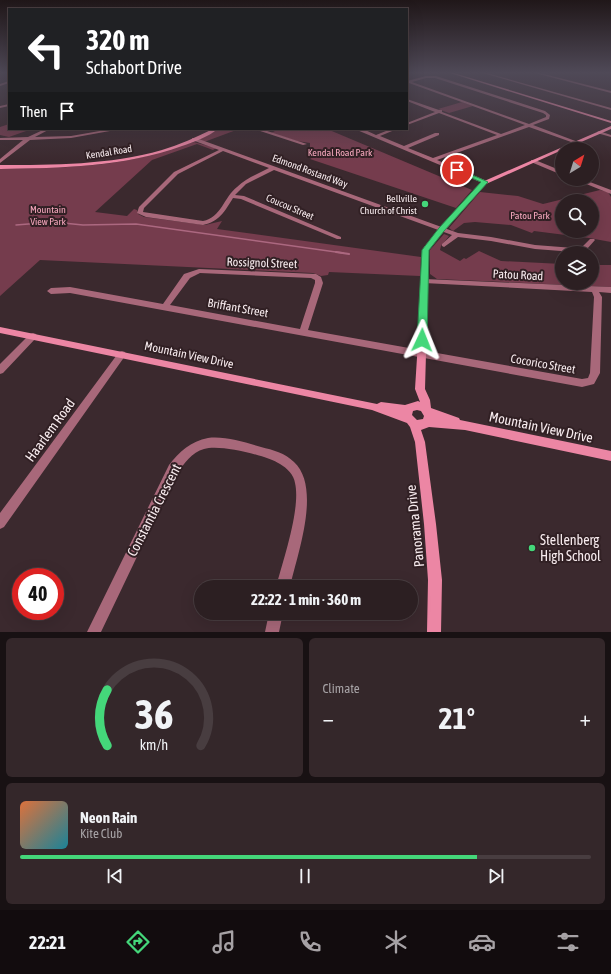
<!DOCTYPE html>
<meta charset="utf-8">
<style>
body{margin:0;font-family:"Asap Condensed",sans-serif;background:#34272a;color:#f1f3f6;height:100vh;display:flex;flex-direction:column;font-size:15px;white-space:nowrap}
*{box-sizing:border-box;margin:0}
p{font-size:13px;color:#a6a2a5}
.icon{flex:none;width:22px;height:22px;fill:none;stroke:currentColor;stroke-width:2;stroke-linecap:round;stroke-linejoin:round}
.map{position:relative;height:632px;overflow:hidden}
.panel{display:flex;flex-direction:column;gap:6px;padding:6px;background:#181113;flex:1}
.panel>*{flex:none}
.top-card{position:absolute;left:8px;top:8px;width:400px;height:122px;border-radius:0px;box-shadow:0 4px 16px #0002,0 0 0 1px #483d40;background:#202124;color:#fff;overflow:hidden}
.needle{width:26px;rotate:38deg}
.fabs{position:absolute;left:555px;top:142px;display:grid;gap:8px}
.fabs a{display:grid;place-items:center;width:44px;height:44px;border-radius:50%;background:#2c1f22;box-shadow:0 4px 16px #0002,0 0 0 1px #483d40;font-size:20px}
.speed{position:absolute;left:12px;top:568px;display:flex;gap:8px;font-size:20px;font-weight:700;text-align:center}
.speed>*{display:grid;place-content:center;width:52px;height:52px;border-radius:50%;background:#2c1f22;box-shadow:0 4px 16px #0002,0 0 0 1px #483d40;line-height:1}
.speed .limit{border:6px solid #d22;background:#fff;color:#111}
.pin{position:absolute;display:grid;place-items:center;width:34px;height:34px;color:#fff;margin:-17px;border:2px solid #fff;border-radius:50%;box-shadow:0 1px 4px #0007}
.me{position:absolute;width:44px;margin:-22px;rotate:2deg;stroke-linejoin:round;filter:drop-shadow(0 0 3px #0008)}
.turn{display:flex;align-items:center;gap:14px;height:84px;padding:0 12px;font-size:18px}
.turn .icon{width:52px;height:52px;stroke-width:2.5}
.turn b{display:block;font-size:28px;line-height:34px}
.then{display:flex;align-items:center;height:38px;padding:0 12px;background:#0003;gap:8px;font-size:15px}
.big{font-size:30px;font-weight:700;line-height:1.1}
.panel .tile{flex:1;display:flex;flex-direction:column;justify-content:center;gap:6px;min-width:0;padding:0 14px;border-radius:6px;background:#34272a}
.panel .dial{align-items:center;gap:0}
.dial svg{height:104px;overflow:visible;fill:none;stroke:#483d40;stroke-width:7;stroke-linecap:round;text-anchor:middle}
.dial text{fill:#f1f3f6;stroke:none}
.song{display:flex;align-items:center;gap:12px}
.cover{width:48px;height:48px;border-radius:6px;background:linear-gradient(135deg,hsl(20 70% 55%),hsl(190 70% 35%))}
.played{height:4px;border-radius:2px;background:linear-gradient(90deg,#44d77a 80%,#483d40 80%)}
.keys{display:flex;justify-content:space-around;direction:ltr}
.heat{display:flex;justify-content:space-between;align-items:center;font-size:22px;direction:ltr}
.panel .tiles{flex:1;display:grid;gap:6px;grid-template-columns:1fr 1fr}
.tile:last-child{grid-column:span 2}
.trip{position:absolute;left:194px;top:580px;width:224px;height:40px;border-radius:20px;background:#2c1f22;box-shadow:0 4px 16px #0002,0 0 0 1px #483d40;font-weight:700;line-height:40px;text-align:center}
.dock{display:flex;height:64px;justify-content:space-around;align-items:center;background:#120c0e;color:#a6a2a5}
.dock .icon{width:28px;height:28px}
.dock .active{color:#44d77a}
.dock b{font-size:18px;color:#f1f3f6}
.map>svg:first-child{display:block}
.green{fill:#753c4d;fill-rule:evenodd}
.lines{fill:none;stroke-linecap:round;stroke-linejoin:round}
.stream-far1{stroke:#ac6880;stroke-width:1.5}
.stream{stroke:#ac6880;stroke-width:2}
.street{fill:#a8687a;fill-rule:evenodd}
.secondary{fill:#ec86a4;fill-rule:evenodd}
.route{fill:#44d77a;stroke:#2c8c4f}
.poi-dot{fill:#44d77a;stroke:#312024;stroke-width:1.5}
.labels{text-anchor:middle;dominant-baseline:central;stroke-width:4;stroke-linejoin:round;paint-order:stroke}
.far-street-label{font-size:10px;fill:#f8ecef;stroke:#312024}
.far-park-label{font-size:10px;fill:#f8a9bf;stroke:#312024}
.far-poi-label{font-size:10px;fill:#f8ecef;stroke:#312024;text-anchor:end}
.street-label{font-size:12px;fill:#f8ecef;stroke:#312024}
.near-street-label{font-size:14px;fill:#f8ecef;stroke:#312024}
.near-poi-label{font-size:14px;fill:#f8ecef;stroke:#312024;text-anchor:start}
</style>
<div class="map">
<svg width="611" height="632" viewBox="0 0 611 632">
<rect width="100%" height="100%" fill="#3b292e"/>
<path class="green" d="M 462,102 L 473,106 L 449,113 L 438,109 Z
M 9,124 L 9,129 L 29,130 L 9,137 L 0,135 L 0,127 Z
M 219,129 L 239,129 L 204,142 L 200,140 L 200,139 Z
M 279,129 L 327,129 L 472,190 L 456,208 L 310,159 L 321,152 L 310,147 L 310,143 L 297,141 L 271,133 Z
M 194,142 L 216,148 L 213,150 L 197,144 L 152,160 L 95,212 L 127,216 L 134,209 L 137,210 L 138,214 L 144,217 L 205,225 L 222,221 L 217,229 L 421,257 L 420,276 L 329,272 L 328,275 L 321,276 L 313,273 L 40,260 L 0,296 L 0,169 C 43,168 86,168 129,160 C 151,156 172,147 194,142 Z
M 600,190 L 608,192 L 611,197 L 611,242 L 589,238 L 534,231 L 532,233 L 511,225 L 475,222 L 464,223 L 453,231 L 449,228 L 480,192 L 518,196 L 543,204 ZM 562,201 L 592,201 L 592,231 L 562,231 Z
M 444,234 L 449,236 L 441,246 L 440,250 L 460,261 L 464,258 L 466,259 L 479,251 L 501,261 L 562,264 L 562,283 L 592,283 L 592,265 L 611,265 L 611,287 L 437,279 L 430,274 L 430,250 Z"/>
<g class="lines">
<path class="stream-far1" d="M 16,225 L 53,222 L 83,225 L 136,224 L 343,253"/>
<path class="stream" d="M 336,252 L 349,254"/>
<path class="street" d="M 483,73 L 487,73 L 611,108 L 611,110 Z
M 535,73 L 540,73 L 611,91 L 611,93 Z
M 426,76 L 436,76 L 545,111 L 550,115 L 549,119 L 533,125 L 578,142 L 574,143 L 529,127 L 437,160 L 487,181 L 487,183 L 485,184 L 357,130 L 357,129 L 363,129 L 376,135 L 391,129 L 397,129 L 380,136 L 404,146 L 435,133 L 439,133 L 439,135 L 408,148 L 433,158 L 497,135 L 439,113 L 407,125 L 407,123 L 435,112 L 407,101 L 407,99 L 439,110 L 442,110 L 442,112 L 501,134 L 525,125 L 409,83 L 407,84 L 407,81 ZM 426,78 L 435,78 L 543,113 L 546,115 L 546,117 L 529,124 L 412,82 Z
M 9,81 L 9,83 L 0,86 L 0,84 Z
M 9,104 L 9,106 L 0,108 L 0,106 Z
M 45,129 L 50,129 L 35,137 L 71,136 L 111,129 L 121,129 L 71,138 L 30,140 L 0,163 L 0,159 L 23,140 L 0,140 L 0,138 L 28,137 Z
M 254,129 L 261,129 L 307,144 L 303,145 Z
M 599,131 L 611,135 L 611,137 L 597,133 L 597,132 Z
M 192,138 L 196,138 L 458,233 L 491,237 L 535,245 L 574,248 L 583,246 L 590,239 L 594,239 L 595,240 L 587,249 L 574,252 L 535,249 L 491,241 L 458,237 L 444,247 L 442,246 L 442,244 L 452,235 L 274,170 L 246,184 L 235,195 L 244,196 L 341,237 L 341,239 L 337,239 L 241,199 L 233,198 C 225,211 219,222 203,225 L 146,217 L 137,213 L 139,207 L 174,172 L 219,150 L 192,140 ZM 223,151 L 269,168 C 258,174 246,178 237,187 C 224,197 221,218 203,221 L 143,212 L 144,208 L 178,174 Z
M 531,160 L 535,160 L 562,171 L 562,175 L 531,162 Z
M 574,179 L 582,179 L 611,190 L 611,194 Z
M 199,269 L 316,274 L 321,277 L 323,283 L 308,330 L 582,379 L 588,378 L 590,373 L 594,297 L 592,292 L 424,283 L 420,281 L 424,279 L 611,287 L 611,293 L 599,292 L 602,297 L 600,373 L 594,384 L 582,387 L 70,293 L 51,294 L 47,291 L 51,288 L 70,287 L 163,304 L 184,274 ZM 200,273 L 311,278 L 315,280 L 315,283 L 300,329 L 170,305 L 190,278 Z
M 33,333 L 36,334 L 37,336 L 36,338 L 3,373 L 0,374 L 0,364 L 30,334 Z
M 122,351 L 125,352 L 126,354 L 125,356 L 4,527 L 0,529 L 0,513 L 119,352 Z
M 208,438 C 225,436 244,442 261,447 C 273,450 285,453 294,462 C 322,488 297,555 290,587 L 276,587 C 283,561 301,508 295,483 C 294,475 287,468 280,464 C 265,455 220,444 204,449 C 192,452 184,464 177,473 L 101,632 L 87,632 L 169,465 C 179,452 191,441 208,438 Z
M 269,613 L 283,613 L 279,632 L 265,632 Z"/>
<path class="secondary" d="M 450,73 L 454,73 L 611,121 L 611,123 Z
M 611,126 L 611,129 L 565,149 L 562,149 L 562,150 L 486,184 L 429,248 L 425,389 L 430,400 L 431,408 L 459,418 L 460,420 L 611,451 L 611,461 L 465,430 L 429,427 L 421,430 L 425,442 L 436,524 L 442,580 L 441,632 L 427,632 L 428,580 L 424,524 L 415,442 L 410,427 L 407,423 L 372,410 L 0,333 L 0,327 L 377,404 L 381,402 L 405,405 L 418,401 L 420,402 L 415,389 L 424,247 L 482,182 ZM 417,410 L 421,411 L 424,416 L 423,419 L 417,420 L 412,415 L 413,411 Z
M 213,129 L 218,129 C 208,137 194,142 182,146 C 124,167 62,168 0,169 L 0,165 C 54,165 109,165 162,150 C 179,145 196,137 213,129 Z"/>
</g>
<linearGradient id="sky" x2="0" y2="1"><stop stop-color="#201719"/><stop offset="0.45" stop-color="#4f4957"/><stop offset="1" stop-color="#4f4957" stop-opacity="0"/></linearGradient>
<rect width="611" height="161" fill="url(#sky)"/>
<path class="route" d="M 455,169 L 459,169 L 488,182 L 444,231 L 429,250 L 427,340 L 425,342 L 418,342 L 417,340 L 422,250 L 439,228 L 481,182 L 455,171 Z"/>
<g class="poi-dot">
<circle cx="425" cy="204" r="4"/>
<circle cx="532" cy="548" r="4"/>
</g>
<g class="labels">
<g class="far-street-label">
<text transform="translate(109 152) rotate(-9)">Kendal Road</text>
<text transform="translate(310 171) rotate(20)">Edmond Rostand Way</text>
<text transform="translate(290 207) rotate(23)">Coucou Street</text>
</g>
<g class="far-park-label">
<text x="340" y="152">Kendal Road Park</text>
<text x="48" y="209">Mountain<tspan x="48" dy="12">View Park</tspan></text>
<text x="530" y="215">Patou Park</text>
</g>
<g class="far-poi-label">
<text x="417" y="198">Bellville<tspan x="417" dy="12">Church of Christ</tspan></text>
</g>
<g class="street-label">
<text transform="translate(262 263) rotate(2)">Rossignol Street</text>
<text transform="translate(518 275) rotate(3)">Patou Road</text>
<text transform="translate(238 308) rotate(10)">Briffant Street</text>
<text transform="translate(189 355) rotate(12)">Mountain View Drive</text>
<text transform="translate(543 364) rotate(10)">Cocorico Street</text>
</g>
<g class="near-street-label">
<text transform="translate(541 427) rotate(12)">Mountain View Drive</text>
<text transform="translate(50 430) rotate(-54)">Haarlem Road</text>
<text transform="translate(154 510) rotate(-63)">Constantia Crescent</text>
<text transform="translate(415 526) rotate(-96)">Panorama Drive</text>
</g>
<g class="near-poi-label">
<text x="540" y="540">Stellenberg<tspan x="540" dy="16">High School</tspan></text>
</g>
</g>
</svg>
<div class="fabs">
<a><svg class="needle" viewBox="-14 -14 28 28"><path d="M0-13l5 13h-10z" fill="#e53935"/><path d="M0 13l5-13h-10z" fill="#a6a2a5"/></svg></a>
<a><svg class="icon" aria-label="search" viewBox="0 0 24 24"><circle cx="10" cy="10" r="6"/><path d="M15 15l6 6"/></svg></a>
<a><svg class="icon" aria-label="layers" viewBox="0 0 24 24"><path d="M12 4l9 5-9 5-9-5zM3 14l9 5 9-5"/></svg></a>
</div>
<div class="speed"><div class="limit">40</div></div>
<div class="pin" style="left:457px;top:170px;background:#d93025"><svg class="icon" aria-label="arrive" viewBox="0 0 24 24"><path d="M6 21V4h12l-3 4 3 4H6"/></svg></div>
<svg class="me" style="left:422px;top:340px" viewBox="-20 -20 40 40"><path d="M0-17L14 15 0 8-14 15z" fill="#44d77a" stroke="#fff" stroke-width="4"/></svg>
<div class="trip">22:22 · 1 min · 360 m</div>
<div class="top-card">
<div class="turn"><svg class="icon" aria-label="left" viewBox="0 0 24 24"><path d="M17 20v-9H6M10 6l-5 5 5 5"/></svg><div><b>320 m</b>Schabort Drive</div></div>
<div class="then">Then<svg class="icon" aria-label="arrive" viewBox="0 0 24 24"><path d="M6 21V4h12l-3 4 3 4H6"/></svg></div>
</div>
</div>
<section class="panel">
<div class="tiles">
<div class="tile dial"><svg viewBox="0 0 100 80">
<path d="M14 69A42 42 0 1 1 86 69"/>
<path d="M14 69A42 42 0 0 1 14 26" stroke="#44d77a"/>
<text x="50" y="56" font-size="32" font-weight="700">36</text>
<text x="50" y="72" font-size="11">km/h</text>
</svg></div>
<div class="tile"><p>Climate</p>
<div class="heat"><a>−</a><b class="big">21°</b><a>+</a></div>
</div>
<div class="tile">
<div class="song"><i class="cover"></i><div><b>Neon Rain</b><p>Kite Club</p></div></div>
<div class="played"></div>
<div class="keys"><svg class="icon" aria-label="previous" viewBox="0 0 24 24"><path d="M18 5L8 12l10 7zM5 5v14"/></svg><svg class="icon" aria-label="pause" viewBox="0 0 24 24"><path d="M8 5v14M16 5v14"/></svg><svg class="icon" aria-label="next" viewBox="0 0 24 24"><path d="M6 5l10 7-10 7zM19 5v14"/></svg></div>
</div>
</div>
</section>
<nav class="dock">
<b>22:21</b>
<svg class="icon active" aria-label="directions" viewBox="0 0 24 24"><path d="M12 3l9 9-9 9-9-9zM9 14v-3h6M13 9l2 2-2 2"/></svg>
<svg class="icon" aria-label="music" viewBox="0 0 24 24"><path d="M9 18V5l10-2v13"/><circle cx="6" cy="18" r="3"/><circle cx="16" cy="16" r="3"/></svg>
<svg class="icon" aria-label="phone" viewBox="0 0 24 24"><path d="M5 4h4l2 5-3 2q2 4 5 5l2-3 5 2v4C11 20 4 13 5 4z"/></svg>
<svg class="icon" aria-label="climate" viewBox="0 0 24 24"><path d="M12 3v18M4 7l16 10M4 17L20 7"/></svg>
<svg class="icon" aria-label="car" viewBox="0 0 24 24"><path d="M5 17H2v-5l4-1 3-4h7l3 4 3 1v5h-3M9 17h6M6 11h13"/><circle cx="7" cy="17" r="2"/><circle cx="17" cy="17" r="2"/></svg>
<svg class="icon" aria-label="filters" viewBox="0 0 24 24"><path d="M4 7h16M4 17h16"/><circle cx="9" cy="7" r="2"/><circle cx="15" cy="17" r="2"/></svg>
</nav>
